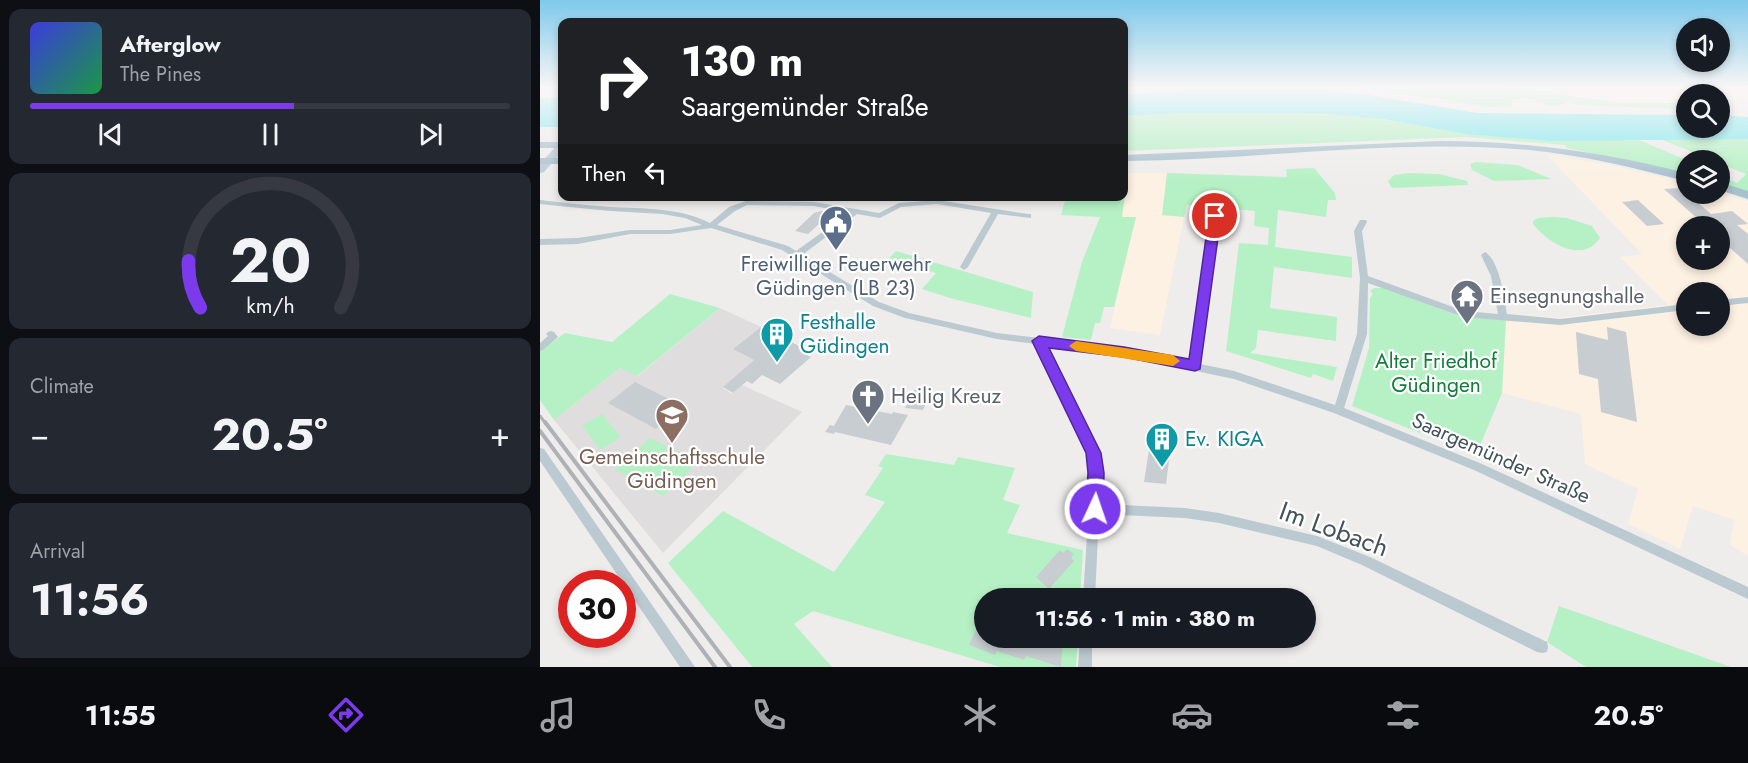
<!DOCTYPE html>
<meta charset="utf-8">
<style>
body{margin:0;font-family:Jost,sans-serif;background:#242831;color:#f1f3f6;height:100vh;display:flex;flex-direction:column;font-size:22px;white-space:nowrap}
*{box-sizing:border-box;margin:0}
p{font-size:20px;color:#9ea1a6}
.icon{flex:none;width:33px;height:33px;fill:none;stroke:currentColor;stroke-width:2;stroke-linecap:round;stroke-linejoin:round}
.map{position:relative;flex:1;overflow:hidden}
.sheet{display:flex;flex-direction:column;gap:9px;padding:9px;background:#0d0f14;width:540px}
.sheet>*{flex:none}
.guide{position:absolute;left:18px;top:18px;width:570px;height:183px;border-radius:12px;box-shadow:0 3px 9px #0003;background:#202124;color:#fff;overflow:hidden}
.tools{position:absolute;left:1136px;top:18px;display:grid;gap:12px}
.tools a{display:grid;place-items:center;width:54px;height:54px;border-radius:50%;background:#171b24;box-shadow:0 3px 9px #0003;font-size:30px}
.speed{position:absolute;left:18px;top:570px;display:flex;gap:12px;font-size:30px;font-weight:700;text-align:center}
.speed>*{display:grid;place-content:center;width:78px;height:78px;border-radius:50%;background:#171b24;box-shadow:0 3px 9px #0003;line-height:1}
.speed .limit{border:9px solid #d22;background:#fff;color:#111}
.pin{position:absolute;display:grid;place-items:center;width:51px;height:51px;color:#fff;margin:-26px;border:3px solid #fff;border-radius:50%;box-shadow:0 2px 6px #0007}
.me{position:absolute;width:66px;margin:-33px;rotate:3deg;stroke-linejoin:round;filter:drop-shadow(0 0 4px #0008)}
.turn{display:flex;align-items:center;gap:21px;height:126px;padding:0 24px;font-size:27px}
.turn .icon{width:78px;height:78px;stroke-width:2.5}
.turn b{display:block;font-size:42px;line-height:51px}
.then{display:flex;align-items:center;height:57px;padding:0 24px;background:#0003;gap:12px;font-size:22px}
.big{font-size:45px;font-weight:700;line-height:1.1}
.sheet .tile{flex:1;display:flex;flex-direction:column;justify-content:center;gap:9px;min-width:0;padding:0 21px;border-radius:12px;background:#242831}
.sheet .dial{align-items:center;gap:0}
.dial svg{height:156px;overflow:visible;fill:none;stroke:#363941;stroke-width:7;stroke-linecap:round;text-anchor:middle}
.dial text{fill:#f1f3f6;stroke:none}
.song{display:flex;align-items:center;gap:18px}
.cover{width:72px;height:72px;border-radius:9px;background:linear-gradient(135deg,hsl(240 70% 55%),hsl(140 70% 35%))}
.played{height:6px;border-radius:3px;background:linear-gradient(90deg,#7c3aed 55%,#363941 55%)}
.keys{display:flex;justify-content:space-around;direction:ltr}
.heat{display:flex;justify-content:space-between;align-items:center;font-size:33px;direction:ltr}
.trip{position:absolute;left:434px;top:588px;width:342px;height:60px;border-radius:30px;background:#171b24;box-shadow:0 3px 9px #0003;font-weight:700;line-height:60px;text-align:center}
.menu{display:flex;height:96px;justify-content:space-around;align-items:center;background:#090b0e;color:#9ea1a6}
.menu .icon{width:42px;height:42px}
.menu .on{color:#7c3aed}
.menu b{font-size:27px;color:#f1f3f6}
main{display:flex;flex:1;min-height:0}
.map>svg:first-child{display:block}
.commercial{fill:#fcf1e2;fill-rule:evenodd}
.education{fill:#e0ddde}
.green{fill:#b6f1c5}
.water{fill:#80e8f0}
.building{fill:#c8cdd1}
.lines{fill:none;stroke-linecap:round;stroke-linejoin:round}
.minor{fill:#bbc9d0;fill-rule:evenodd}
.secondary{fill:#bbcbd4;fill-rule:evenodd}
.primary{fill:#a9c0cd;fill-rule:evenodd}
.rail-far1{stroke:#aeb2b7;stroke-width:3}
.rail{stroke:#aeb2b7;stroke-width:4}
.route{fill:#7c3aed;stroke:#51269a;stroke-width:1.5}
.slow{fill:#f59e0b}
.labels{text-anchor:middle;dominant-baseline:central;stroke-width:4.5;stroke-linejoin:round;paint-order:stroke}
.service-label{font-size:21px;fill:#4e5e75;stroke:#fff}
.worship-label{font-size:21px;fill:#5b616d;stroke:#fff;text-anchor:start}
.culture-label{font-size:21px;fill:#0d838f;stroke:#fff;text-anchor:start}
.park-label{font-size:21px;fill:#117e39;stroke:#fff}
.education-label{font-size:21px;fill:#785e54;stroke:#fff}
.street-label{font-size:21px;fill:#43535a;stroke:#fff}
.near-street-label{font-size:26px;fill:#43535a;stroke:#fff}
</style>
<main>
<section class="sheet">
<div class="tile">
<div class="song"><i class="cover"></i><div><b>Afterglow</b><p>The Pines</p></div></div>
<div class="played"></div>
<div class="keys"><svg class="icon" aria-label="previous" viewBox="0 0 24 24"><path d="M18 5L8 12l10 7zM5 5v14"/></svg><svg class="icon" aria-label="pause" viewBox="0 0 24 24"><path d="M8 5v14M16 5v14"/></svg><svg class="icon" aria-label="next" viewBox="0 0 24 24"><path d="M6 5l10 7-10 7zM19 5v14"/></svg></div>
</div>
<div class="tile dial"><svg viewBox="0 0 100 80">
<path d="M14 69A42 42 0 1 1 86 69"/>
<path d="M14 69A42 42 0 0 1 8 45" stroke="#7c3aed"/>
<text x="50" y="56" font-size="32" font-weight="700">20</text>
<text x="50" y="72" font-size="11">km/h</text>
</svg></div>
<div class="tile"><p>Climate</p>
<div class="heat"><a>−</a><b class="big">20.5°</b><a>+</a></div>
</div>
<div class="tile"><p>Arrival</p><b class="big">11:56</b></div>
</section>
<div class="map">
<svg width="1208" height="667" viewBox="0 0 1208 667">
<rect width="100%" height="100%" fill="#efecec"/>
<path class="commercial" d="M 964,87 L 1208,87 L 1208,102 L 1179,102 L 1179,94 L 1146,94 L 1146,103 L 1082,103 Z
M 1006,154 L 1066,164 L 1136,180 L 1146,183 L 1146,194 L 1179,193 L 1208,201 L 1208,556 L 1190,545 L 1194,520 L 1153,506 L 1140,549 L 1088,524 L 1098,489 L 1045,464 L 1041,414 L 962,393 L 966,320 L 972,314 L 1016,318 L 1128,305 L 1080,257 L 1102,254 ZM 1146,226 L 1179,226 L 1179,260 L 1146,260 ZM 1146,292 L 1179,292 L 1179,326 L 1146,326 Z
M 588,173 L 627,173 L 622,215 L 644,217 L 620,335 L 570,328 L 595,217 L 582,217 Z"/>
<path class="education" d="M 180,308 L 221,327 L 193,349 L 214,360 L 183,388 L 192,394 L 202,385 L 262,412 L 123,553 L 14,420 L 80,368 L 98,376 Z"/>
<path class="green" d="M 819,87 L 964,87 L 1082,103 L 1146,103 L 1146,109 L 1038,105 L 1028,101 C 1010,115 992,92 971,101 L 972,106 L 947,107 Z
M 646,113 L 813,115 L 943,135 L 1010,141 L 1097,139 L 1146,160 L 1146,173 L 1027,148 L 1025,145 L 925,137 L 584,151 L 584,116 Z
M 1117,138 L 1208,139 L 1208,192 L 1179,182 L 1179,175 L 1197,183 L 1206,174 L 1179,163 L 1179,160 L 1173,160 Z
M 936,162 L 978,165 L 1011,179 L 954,181 L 932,170 L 930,164 Z
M 774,168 L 795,193 L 796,200 L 788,200 L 786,217 L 738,210 L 735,247 L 812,257 L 812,278 L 734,267 L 730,308 L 797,317 L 796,341 L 718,330 L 716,348 L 710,353 L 797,367 L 793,381 L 773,374 L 771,378 L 686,351 L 699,243 L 728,245 L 729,228 L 714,226 L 715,211 L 647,205 L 644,217 L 622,215 L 627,173 L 747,177 L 746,169 Z
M 584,173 L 588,173 L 582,217 L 596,217 L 574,307 L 564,307 L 560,323 L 555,323 L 551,340 L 522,337 L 542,262 L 560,217 L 521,215 L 526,197 L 584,196 Z
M 869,173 L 899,174 L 927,181 L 928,185 L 852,188 L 848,181 L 854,175 Z
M 1013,217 L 1027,218 L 1052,226 L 1060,238 C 1042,265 1007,242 993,224 L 993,221 L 998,218 Z
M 356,251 L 493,292 L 491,318 L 410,298 L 382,289 L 396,273 L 348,259 Z
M 834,288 L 845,288 L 919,316 L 966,320 L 962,393 L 936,455 L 812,406 L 829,348 L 830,298 L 833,294 L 830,291 Z
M 130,294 L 180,308 L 97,376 L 80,368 L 14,420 L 0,400 L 0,351 L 25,333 L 72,342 Z
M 62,414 L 81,437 L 60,450 L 42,426 Z
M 110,438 L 158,462 L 123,496 L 75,469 Z
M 346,454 L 414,465 L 418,457 L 475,468 L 463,500 L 480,505 L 467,533 L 543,550 L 540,598 L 444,598 L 444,638 L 538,638 L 536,667 L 460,667 L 273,611 L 254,624 L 292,667 L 212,667 L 128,563 L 183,511 L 294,572 L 345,502 L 325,495 L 343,468 L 338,466 Z
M 1019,606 L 1191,667 L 1046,667 L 1007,642 Z"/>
<path class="water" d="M 651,89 L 781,89 L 828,95 L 938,113 L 1146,115 L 1146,128 L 1179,128 L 1179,115 L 1208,117 L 1208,139 L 1010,141 L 926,134 L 843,119 L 786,114 L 646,113 L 584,116 L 584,95 Z
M 0,98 L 22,98 L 22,127 L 0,127 Z"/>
<path class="building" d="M 1141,188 L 1171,214 L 1192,211 L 1208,224 L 1197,225 L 1208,234 L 1208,264 L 1179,238 L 1179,226 L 1166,226 L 1124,189 Z
M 1098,200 L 1100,202 L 1124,224 L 1107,226 L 1082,202 Z
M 281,211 L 291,213 L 268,234 L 255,231 L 274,213 Z
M 221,327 L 271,352 L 267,355 L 271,357 L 240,384 L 222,375 L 212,384 L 207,381 L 193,393 L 183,387 L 214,360 L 193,349 Z
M 1067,327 L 1086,332 L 1097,422 L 1061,412 L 1058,379 L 1039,374 L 1036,332 L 1068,340 Z
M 95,382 L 143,406 L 134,414 L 142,418 L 135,424 L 127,420 L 116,429 L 68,403 Z
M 374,390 L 391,392 L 383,410 L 365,408 Z
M 306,405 L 352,414 L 353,412 L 368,415 L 351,445 L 295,432 L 294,434 L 285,432 L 290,425 L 294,426 Z
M 609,450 L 630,453 L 626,484 L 604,482 Z
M 527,549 L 534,554 L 531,558 L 534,561 L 509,589 L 496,577 L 520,550 L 523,553 Z
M 444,613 L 444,638 L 523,638 L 521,667 L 486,656 L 484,660 L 457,651 L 455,655 L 429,645 Z"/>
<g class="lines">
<path class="minor" d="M 0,200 C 23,203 46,205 70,207 C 104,209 138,207 170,223 L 189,207 L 206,201 L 274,202 L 339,213 L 359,203 L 397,200 L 488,214 L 491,214 L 491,218 L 458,214 L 428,267 L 424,270 L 420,267 L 451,213 L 397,204 L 361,207 L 340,218 L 317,214 L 262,255 L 339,302 L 369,313 L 457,333 L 584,348 L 651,362 L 671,216 L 675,214 L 679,216 L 660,364 L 694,371 L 795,405 L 817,334 L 820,278 L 814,231 L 820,220 L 826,220 L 827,222 L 822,231 L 828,276 L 924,311 L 958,314 L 951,276 L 941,255 L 945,252 C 960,261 964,298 967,314 L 1020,319 L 1146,304 L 1146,310 L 1020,325 L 923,317 L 828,283 L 827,334 L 804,408 L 942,464 L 1208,587 L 1208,599 L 934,470 L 794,413 L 694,379 L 584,356 L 506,346 L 558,453 L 561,473 L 560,504 L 645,508 L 679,513 L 777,536 L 830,557 L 1007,642 L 1008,647 L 1007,652 L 1002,653 L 997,652 L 822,565 L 777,546 L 679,523 L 645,518 L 559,514 L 555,598 L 543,598 L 551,473 L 548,453 L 496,344 L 457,339 L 365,318 L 333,306 L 242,250 L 171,228 L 130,234 L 90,234 L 38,244 L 0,245 L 0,239 L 38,238 L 90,230 L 130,230 L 162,225 L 145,218 L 122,214 L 70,211 L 9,205 L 0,204 ZM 207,205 L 274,206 L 309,213 L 256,251 L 248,246 L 177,225 L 195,211 Z
M 1208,297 L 1208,303 L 1179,306 L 1179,300 Z
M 11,331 L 14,332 L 18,337 L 3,350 L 0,351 L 0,343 L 8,336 L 6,334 L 8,332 Z
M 0,448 L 4,449 L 155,667 L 140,667 L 0,461 Z
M 540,638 L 552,638 L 552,667 L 538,667 Z"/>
<path class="secondary" d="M 22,143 L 22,152 L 4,172 L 0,173 L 0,164 L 18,144 Z"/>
<path class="primary" d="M 900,141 C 984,141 1065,152 1146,173 L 1146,181 C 1094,168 1043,155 989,150 C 854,138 718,160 584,161 L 584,155 Z
M 0,142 L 22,142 L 22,148 L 0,148 Z
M 0,158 L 22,158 L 22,164 L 0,164 Z
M 1179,182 L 1208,191 L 1208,199 L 1179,190 Z"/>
<path class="rail-far1" d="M 0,416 L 6,424"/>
<path class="rail" d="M 5,422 L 190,667
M 0,431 L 175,667"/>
</g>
<linearGradient id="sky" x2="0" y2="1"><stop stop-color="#7ec9eb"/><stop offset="0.48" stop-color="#f8f6f6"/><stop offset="1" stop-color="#f8f6f6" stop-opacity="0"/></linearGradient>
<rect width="1208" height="181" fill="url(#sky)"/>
<path class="route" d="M 675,212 L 681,216 L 660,369 L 655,371 L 584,357 L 509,348 L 561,453 L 564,473 L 563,509 L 561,514 L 555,517 L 549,514 L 546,509 L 548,473 L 546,453 L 492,341 L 499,336 L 584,347 L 649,359 L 669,216 Z"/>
<path class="slow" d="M 536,341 L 633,355 L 640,361 L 633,366 L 536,351 L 529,346 Z"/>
<defs>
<symbol id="civic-pin" viewBox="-11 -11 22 30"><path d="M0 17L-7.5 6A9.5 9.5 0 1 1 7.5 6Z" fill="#5c6f8a" stroke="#fff"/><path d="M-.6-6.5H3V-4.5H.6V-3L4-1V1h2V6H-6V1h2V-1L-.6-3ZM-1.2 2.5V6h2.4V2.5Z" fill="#fff"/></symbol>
<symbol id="temple-pin" viewBox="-11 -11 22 30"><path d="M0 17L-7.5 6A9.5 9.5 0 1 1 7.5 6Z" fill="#6b7280" stroke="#fff"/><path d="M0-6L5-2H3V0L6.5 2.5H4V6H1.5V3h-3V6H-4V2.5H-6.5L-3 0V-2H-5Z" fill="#fff"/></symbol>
<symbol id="building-pin" viewBox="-11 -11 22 30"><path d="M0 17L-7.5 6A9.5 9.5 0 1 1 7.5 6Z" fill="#0f9aa8" stroke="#fff"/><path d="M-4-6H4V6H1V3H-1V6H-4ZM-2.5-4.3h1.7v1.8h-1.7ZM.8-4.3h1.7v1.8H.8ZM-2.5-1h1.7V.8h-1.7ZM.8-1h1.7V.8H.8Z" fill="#fff"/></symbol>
<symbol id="church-pin" viewBox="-11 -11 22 30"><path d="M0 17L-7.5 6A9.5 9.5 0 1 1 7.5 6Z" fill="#6b7280" stroke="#fff"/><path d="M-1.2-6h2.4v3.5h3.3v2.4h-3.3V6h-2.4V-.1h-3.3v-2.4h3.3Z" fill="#fff"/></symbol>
<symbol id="school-pin" viewBox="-11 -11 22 30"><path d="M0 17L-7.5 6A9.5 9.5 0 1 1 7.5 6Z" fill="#8d6e63" stroke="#fff"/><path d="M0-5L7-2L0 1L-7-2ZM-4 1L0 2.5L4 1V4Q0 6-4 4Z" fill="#fff"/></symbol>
</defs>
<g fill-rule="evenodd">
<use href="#civic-pin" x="277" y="203" width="38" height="52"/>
<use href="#temple-pin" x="908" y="277" width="38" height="52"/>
<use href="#building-pin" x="218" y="315" width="38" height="52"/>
<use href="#church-pin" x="309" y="377" width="38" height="52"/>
<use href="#school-pin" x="113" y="396" width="38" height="52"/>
<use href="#building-pin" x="603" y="420" width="38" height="52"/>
</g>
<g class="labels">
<g class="service-label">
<text x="296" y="264">Freiwillige Feuerwehr<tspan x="296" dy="24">Güdingen (LB 23)</tspan></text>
</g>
<g class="worship-label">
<text x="950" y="296">Einsegnungshalle</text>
<text x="351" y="396">Heilig Kreuz</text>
</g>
<g class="culture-label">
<text x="260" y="322">Festhalle<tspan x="260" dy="24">Güdingen</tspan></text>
<text x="645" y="439">Ev. KIGA</text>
</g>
<g class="park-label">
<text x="896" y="361">Alter Friedhof<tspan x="896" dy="24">Güdingen</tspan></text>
</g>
<g class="education-label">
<text x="132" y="457">Gemeinschaftsschule<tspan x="132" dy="24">Güdingen</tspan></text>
</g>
<g class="street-label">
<text transform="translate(961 458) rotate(24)">Saargemünder Straße</text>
</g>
<g class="near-street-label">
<text transform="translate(794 529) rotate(20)">Im Lobach</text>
</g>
</g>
</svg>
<div class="tools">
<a><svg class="icon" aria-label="sound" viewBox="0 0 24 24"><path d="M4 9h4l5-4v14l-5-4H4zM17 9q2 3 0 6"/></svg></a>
<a><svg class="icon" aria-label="search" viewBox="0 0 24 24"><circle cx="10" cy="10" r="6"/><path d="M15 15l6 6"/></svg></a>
<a><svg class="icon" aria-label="layers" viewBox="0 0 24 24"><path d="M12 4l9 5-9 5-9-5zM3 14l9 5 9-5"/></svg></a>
<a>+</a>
<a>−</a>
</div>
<div class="speed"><div class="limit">30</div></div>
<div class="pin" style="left:675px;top:216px;background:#d93025"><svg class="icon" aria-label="arrive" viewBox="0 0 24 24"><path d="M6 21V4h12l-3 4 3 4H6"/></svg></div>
<svg class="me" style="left:555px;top:509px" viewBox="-20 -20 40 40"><circle r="17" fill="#7c3aed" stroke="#fff" stroke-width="3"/><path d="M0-11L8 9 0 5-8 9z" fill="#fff"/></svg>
<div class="trip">11:56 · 1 min · 380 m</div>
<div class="guide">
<div class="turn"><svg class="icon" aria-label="right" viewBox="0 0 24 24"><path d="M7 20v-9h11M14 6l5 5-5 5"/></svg><div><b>130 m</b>Saargemünder Straße</div></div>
<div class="then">Then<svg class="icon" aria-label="left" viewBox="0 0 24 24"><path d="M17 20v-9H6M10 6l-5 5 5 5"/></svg></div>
</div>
</div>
</main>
<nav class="menu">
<b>11:55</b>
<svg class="icon on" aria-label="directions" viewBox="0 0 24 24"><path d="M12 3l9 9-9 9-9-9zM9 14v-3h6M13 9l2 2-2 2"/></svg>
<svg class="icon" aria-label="music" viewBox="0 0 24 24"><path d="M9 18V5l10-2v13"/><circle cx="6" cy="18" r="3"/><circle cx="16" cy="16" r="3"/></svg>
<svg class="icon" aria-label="phone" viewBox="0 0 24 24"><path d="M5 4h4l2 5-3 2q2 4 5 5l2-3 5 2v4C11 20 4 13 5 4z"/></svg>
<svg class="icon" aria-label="climate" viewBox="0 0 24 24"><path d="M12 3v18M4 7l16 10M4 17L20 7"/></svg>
<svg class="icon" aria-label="car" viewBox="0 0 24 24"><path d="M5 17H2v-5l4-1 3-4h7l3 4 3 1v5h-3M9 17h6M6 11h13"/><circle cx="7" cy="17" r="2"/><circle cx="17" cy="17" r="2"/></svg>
<svg class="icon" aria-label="filters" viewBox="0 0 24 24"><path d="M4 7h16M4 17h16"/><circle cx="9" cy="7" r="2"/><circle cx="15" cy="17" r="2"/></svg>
<b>20.5°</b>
</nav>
